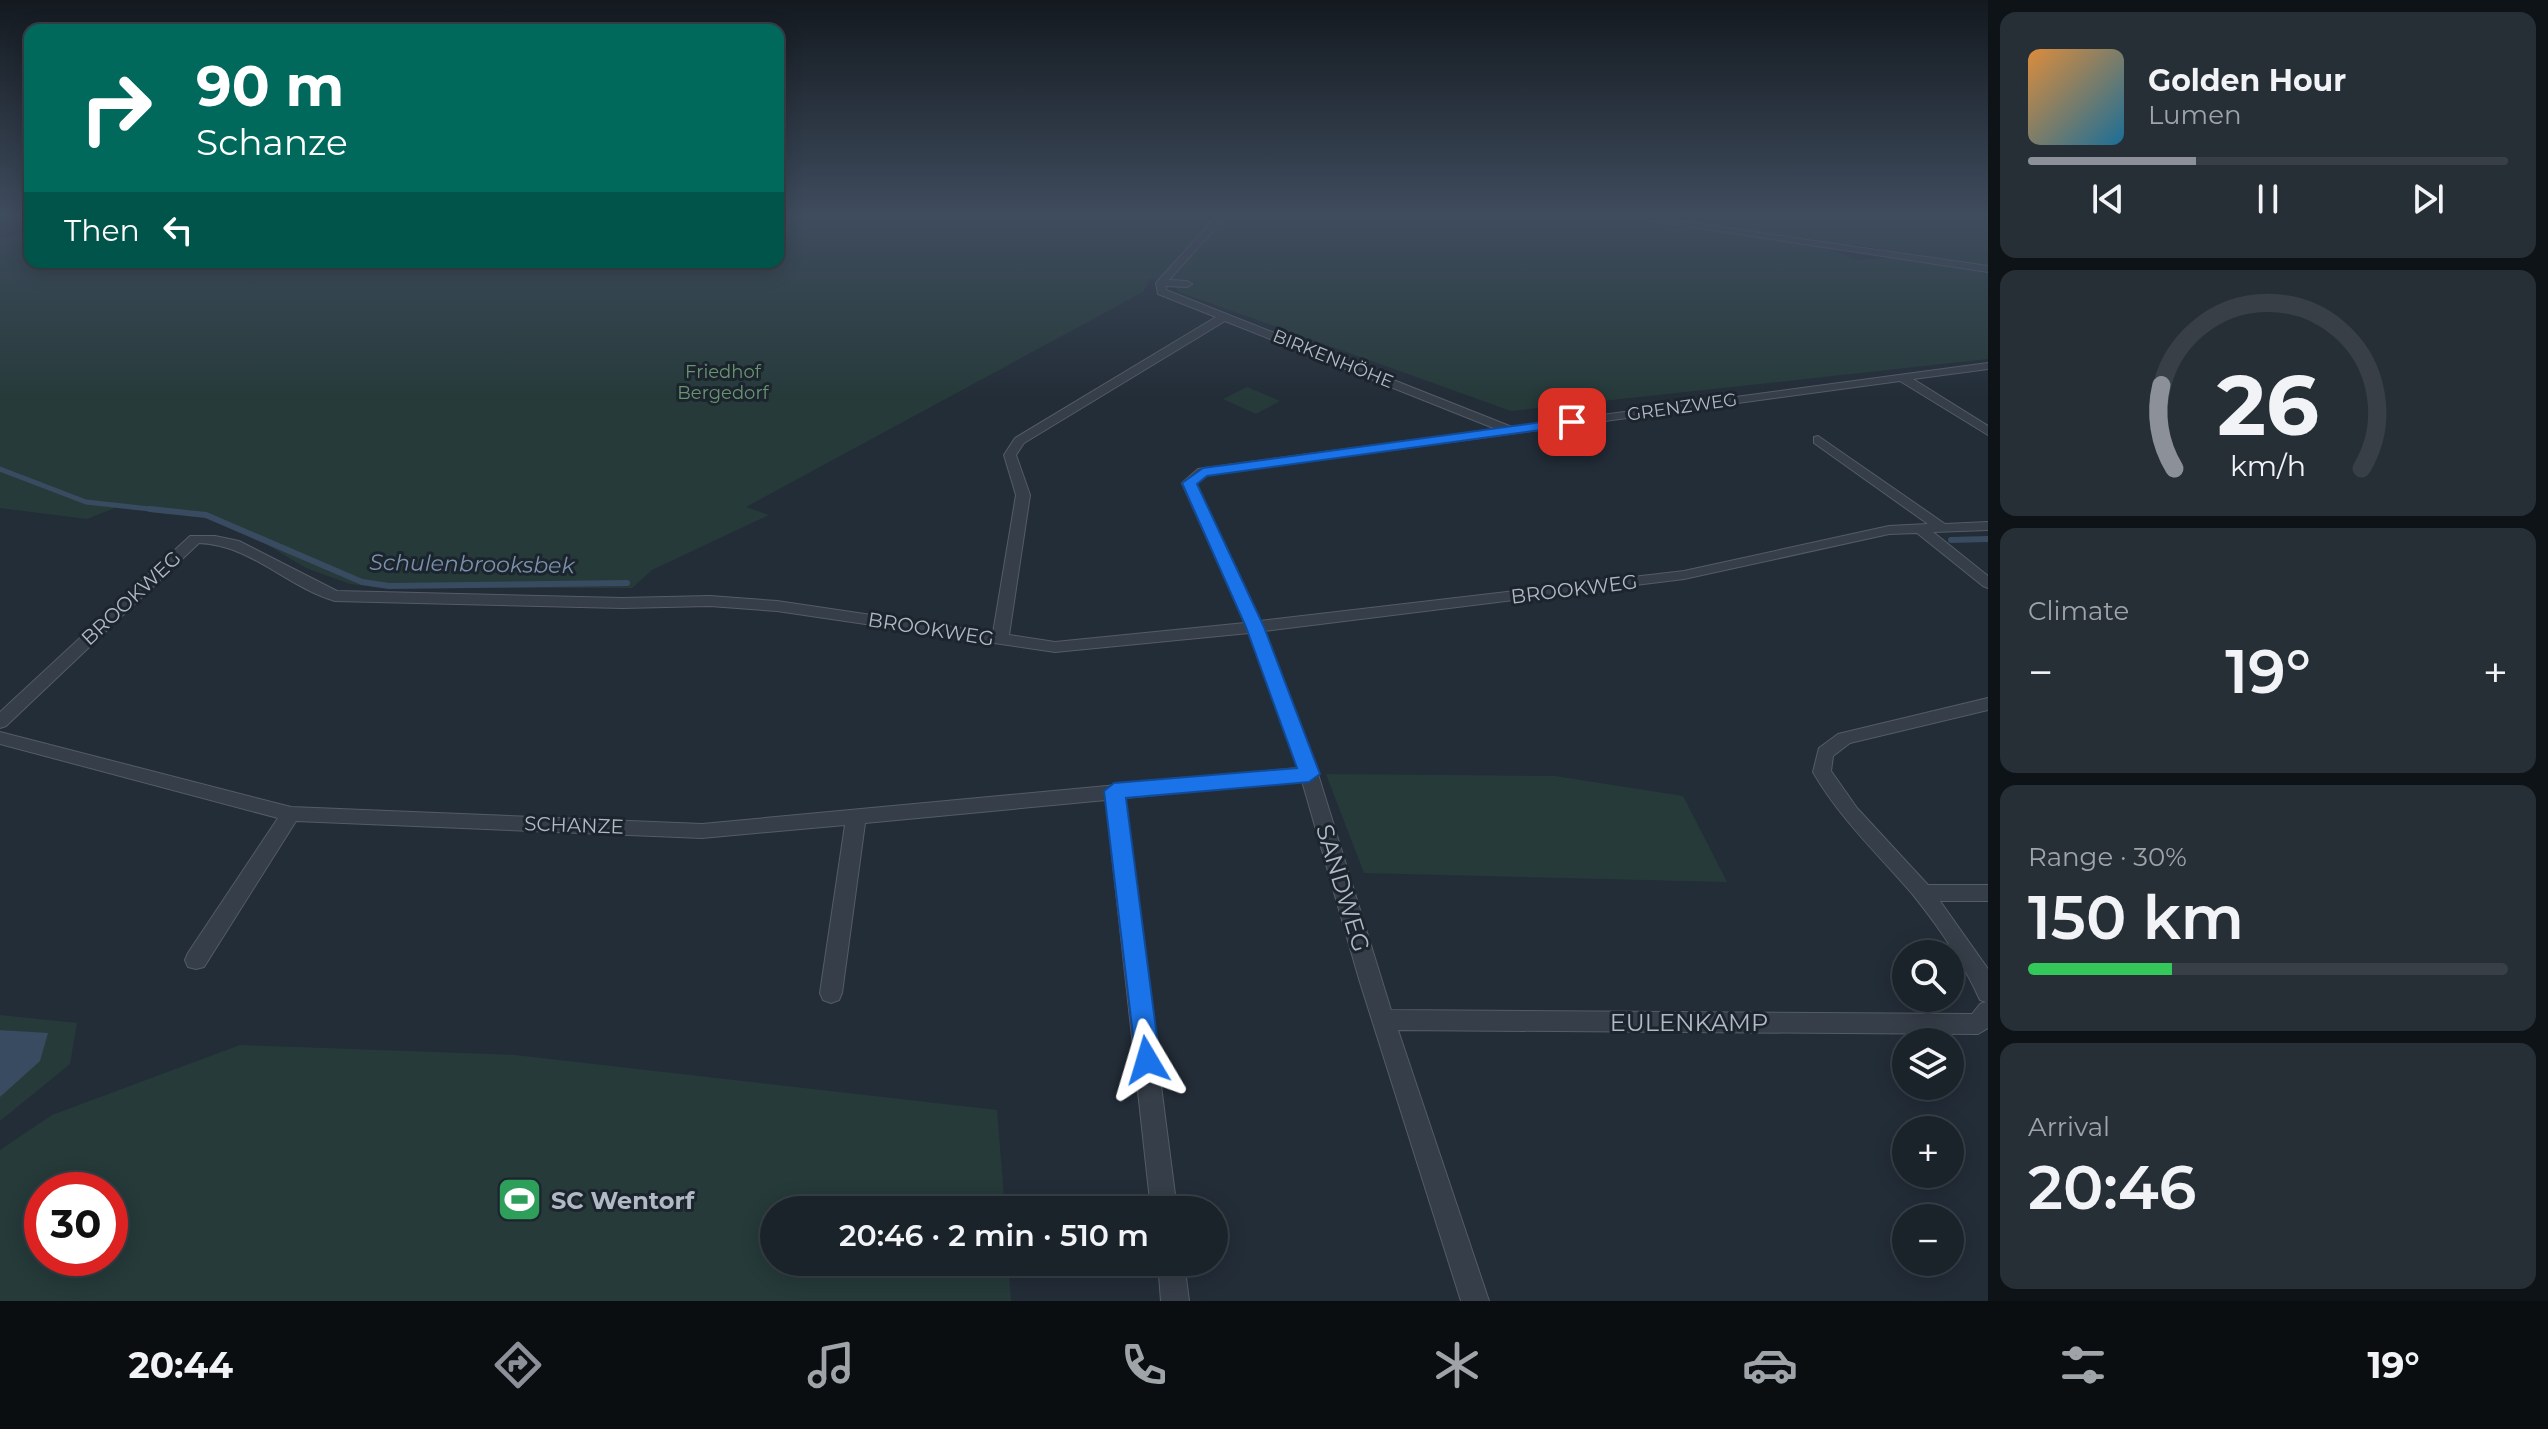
<!DOCTYPE html>
<meta charset="utf-8">
<style>
body{margin:0;font-family:Montserrat,sans-serif;background:#272f36;color:#f1f3f6;height:100vh;display:flex;flex-direction:column;font-size:30px;white-space:nowrap}
*{box-sizing:border-box;margin:0}
p{font-size:26px;color:#9fa4a8}
.icon{flex:none;width:44px;height:44px;fill:none;stroke:currentColor;stroke-width:2;stroke-linecap:round;stroke-linejoin:round}
.map{position:relative;flex:1;overflow:hidden}
.drawer{display:flex;flex-direction:column;gap:12px;padding:12px;background:#0e1317;width:560px}
.drawer>*{flex:none}
.banner{position:absolute;left:24px;top:24px;width:760px;height:244px;border-radius:16px;box-shadow:0 4px 20px #0003,0 0 0 2px #383f47;background:#00695c;color:#fff;overflow:hidden}
.fabs{position:absolute;left:1892px;top:940px;display:grid;gap:16px}
.fabs a{display:grid;place-items:center;width:72px;height:72px;border-radius:50%;background:#1a222a;box-shadow:0 4px 20px #0003,0 0 0 2px #383f47;font-size:40px}
.speed{position:absolute;left:24px;top:1172px;display:flex;gap:16px;font-size:40px;font-weight:700;text-align:center}
.speed>*{display:grid;place-content:center;width:104px;height:104px;border-radius:50%;background:#1a222a;box-shadow:0 4px 20px #0003,0 0 0 2px #383f47;line-height:1}
.speed .limit{border:12px solid #d22;background:#fff;color:#111}
.pin{position:absolute;display:grid;place-items:center;width:68px;height:68px;color:#fff;margin:-34px;border-radius:16px;box-shadow:0 4px 12px #0006}
.me{position:absolute;width:88px;margin:-44px;rotate:353deg;stroke-linejoin:round;filter:drop-shadow(0 0 6px #0008)}
.turn{display:flex;align-items:center;gap:28px;height:168px;padding:0 40px;font-size:36px}
.turn .icon{width:104px;height:104px;stroke-width:2.5}
.turn b{display:block;font-size:56px;line-height:68px}
.then{display:flex;align-items:center;height:76px;padding:0 40px;background:#0003;gap:16px;font-size:30px}
.big{font-size:60px;font-weight:600;line-height:1.1}
.drawer .widget{flex:1;display:flex;flex-direction:column;justify-content:center;gap:12px;min-width:0;padding:0 28px;border-radius:16px;background:#272f36}
.drawer .dial{align-items:center;gap:0}
.dial svg{height:208px;overflow:visible;fill:none;stroke:#383f47;stroke-width:7;stroke-linecap:round;text-anchor:middle}
.dial text{fill:#f1f3f6;stroke:none}
.song{display:flex;align-items:center;gap:24px}
.cover{width:96px;height:96px;border-radius:12px;background:linear-gradient(135deg,hsl(30 70% 55%),hsl(200 70% 35%))}
.played{height:8px;border-radius:4px;background:linear-gradient(90deg,#8c9099 35%,#383f47 35%)}
.keys{display:flex;justify-content:space-around;direction:ltr}
.heat{display:flex;justify-content:space-between;align-items:center;font-size:44px;direction:ltr}
.charge{height:12px;border-radius:6px;background:linear-gradient(90deg,#34c759 30%,#383f47 0)}
.trip{position:absolute;left:760px;top:1196px;width:468px;height:80px;border-radius:40px;background:#1a222a;box-shadow:0 4px 20px #0003,0 0 0 2px #383f47;font-weight:600;line-height:80px;text-align:center}
.tabs{display:flex;height:128px;justify-content:space-around;align-items:center;background:#0a0e11;color:#9fa4a8}
.tabs .icon{width:56px;height:56px}
.tabs .active{color:#8c9099}
.tabs b{font-size:36px;color:#f1f3f6}
main{display:flex;flex:1;min-height:0}
.map>svg:first-child{display:block}
.green{fill:#263a3a;fill-rule:evenodd}
.water{fill:#394b61}
.lines{fill:none;stroke-linecap:round;stroke-linejoin:round}
.stream-far1{stroke:#394b61;stroke-width:5}
.stream{stroke:#394b61;stroke-width:6}
.minor-casing{stroke:#545c66;stroke-width:2}
.minor{fill:#363e49;fill-rule:evenodd}
.route{fill:#1a73e8;stroke:#114b97;stroke-width:2}
.labels{text-anchor:middle;dominant-baseline:central;stroke-width:6;stroke-linejoin:round;paint-order:stroke}
.far-street-label{font-size:18px;fill:#b1b9c5;stroke:#1c242d}
.far-park-label{font-size:18px;fill:#6a9472;stroke:#1c242d}
.street-label{font-size:20px;fill:#b1b9c5;stroke:#1c242d}
.water-label{font-size:22px;font-style:italic;fill:#7b91ab;stroke:#1c242d}
.near-street-label{font-size:24px;fill:#b1b9c5;stroke:#1c242d}
.near-poi-label{font-size:24px;font-weight:bold;fill:#b1b9c5;stroke:#1c242d;text-anchor:start}
</style>
<main>
<div class="map">
<svg width="1988" height="1301" viewBox="0 0 1988 1301">
<rect width="100%" height="100%" fill="#232d38"/>
<path class="green" d="M 778,216 L 1610,216 L 1824,247 L 1856,260 L 1893,258 L 1988,273 L 1988,359 L 1511,411 L 1179,292 L 1167,280 L 1150,279 L 1143,292 L 746,507 L 769,515 L 652,570 L 632,588 L 387,588 L 350,584 L 306,568 L 241,529 L 193,511 L 122,505 L 87,519 L 0,508 L 0,240 L 30,231 L 30,262 L 778,262 Z
M 1636,216 L 1988,216 L 1988,266 L 1857,245 L 1839,245 Z
M 1247,387 L 1280,401 L 1256,414 L 1223,399 Z
M 1326,774 L 1555,776 L 1683,796 L 1727,882 L 1364,873 Z
M 0,1015 L 77,1023 L 70,1064 L 0,1121 L 0,1097 L 47,1034 L 0,1030 Z
M 240,1045 L 515,1055 L 997,1110 L 1005,1210 L 774,1210 L 774,1262 L 1008,1262 L 1011,1301 L 0,1301 L 0,1150 L 52,1115 ZM 42,1190 L 110,1190 L 110,1258 L 42,1258 Z"/>
<path class="water" d="M 0,1030 L 48,1033 L 40,1061 L 0,1097 Z"/>
<g class="lines">
<path class="stream-far1" d="M 0,469 L 86,502 L 168,511"/>
<path class="stream" d="M 150,509 L 206,515 L 362,582 L 389,586 L 627,583
M 1951,540 L 1988,539"/>
<defs>
<path id="minor" d="M 1217,216 L 1226,216 L 1169,280 L 1187,281 L 1192,284 L 1187,287 L 1166,286 L 1166,290 L 1512,427 L 1988,363 L 1988,369 L 1913,379 L 1988,426 L 1988,435 L 1900,381 L 1207,475 L 1196,484 L 1260,621 L 1684,571 L 1889,526 L 1928,524 L 1814,443 L 1814,437 L 1818,436 L 1945,524 L 1988,522 L 1988,530 L 1933,532 L 1988,576 L 1988,588 L 1983,586 L 1917,533 L 1889,534 L 1684,579 L 1264,631 L 1318,774 L 1391,1010 L 1972,1014 L 1980,1004 L 1986,1002 L 1980,1000 C 1964,964 1939,927 1914,896 C 1879,855 1840,819 1813,772 L 1819,748 L 1838,734 L 1988,698 L 1988,710 L 1850,743 L 1833,756 L 1831,771 L 1857,808 L 1928,885 L 1988,885 L 1988,901 L 1940,901 L 1988,969 L 1988,1028 L 1978,1034 L 1398,1030 L 1489,1301 L 1461,1301 L 1359,979 L 1302,781 L 1124,798 L 1177,1210 L 1151,1210 L 1106,800 L 865,823 L 842,993 L 839,1000 L 831,1003 L 823,1000 L 820,993 L 845,825 L 702,838 L 296,821 L 204,967 L 196,969 L 188,967 L 185,960 L 188,953 L 278,818 L 0,744 L 0,732 L 291,807 L 702,824 L 1298,768 L 1249,633 L 1055,652 L 777,611 L 710,606 L 622,608 L 335,601 C 286,587 252,545 199,543 L 6,726 L 0,728 L 0,712 L 190,536 L 215,536 L 239,541 L 337,591 L 622,598 L 710,596 L 777,601 L 993,633 L 1016,495 L 1004,455 L 1015,438 L 1216,317 L 1158,294 L 1156,283 ZM 1225,321 L 1496,429 L 1198,469 L 1182,483 L 1245,623 L 1055,642 L 1009,635 L 1030,495 L 1016,455 L 1024,443 Z
M 1620,216 L 1642,216 L 1988,266 L 1988,272 Z
M 1158,1262 L 1184,1262 L 1189,1301 L 1161,1301 Z"/>
</defs>
<use href="#minor" class="minor-casing"/>
<use href="#minor" class="minor"/>
</g>
<linearGradient id="sky" x2="0" y2="1"><stop stop-color="#13191f"/><stop offset="0.54" stop-color="#3f4c5e"/><stop offset="1" stop-color="#3f4c5e" stop-opacity="0"/></linearGradient>
<rect width="1988" height="398" fill="url(#sky)"/>
<path class="route" d="M 1572,418 L 1576,419 L 1576,425 L 1207,476 L 1197,484 L 1264,627 L 1320,774 L 1309,782 L 1126,798 L 1160,1060 L 1156,1069 L 1147,1073 L 1137,1069 L 1104,791 L 1114,783 L 1297,768 L 1246,627 L 1182,483 L 1203,468 Z"/>
<defs>
<symbol id="stadium-square" viewBox="-11 -11 22 22"><rect x="-9" y="-9" width="18" height="18" rx="4" fill="#2e9e5b" stroke="#1c242d"/><path d="M0-5a6.5 5 0 1 0 0 10a6.5 5 0 1 0 0-10ZM-3.5-1.8h7v3.6h-7Z" fill="#fff"/></symbol>
</defs>
<g fill-rule="evenodd">
<use href="#stadium-square" x="494" y="1174" width="51" height="51"/>
</g>
<g class="labels">
<g class="far-street-label">
<text transform="translate(1333 359) rotate(22)">BIRKENHÖHE</text>
<text transform="translate(1682 407) rotate(-8)">GRENZWEG</text>
</g>
<g class="far-park-label">
<text x="723" y="372">Friedhof<tspan x="723" dy="21">Bergedorf</tspan></text>
</g>
<g class="street-label">
<text transform="translate(1574 589) rotate(-7)">BROOKWEG</text>
<text transform="translate(131 598) rotate(-43)">BROOKWEG</text>
<text transform="translate(931 629) rotate(9)">BROOKWEG</text>
<text transform="translate(574 825) rotate(2)">SCHANZE</text>
</g>
<g class="water-label">
<text transform="translate(472 564) rotate(1)">Schulenbrooksbek</text>
</g>
<g class="near-street-label">
<text transform="translate(1343 888) rotate(73)">SANDWEG</text>
<text x="1689" y="1022">EULENKAMP</text>
</g>
<g class="near-poi-label">
<text x="551" y="1200">SC Wentorf</text>
</g>
</g>
</svg>
<div class="fabs">
<a><svg class="icon" aria-label="search" viewBox="0 0 24 24"><circle cx="10" cy="10" r="6"/><path d="M15 15l6 6"/></svg></a>
<a><svg class="icon" aria-label="layers" viewBox="0 0 24 24"><path d="M12 4l9 5-9 5-9-5zM3 14l9 5 9-5"/></svg></a>
<a>+</a>
<a>−</a>
</div>
<div class="speed"><div class="limit">30</div></div>
<div class="pin" style="left:1572px;top:422px;background:#d93025"><svg class="icon" aria-label="arrive" viewBox="0 0 24 24"><path d="M6 21V4h12l-3 4 3 4H6"/></svg></div>
<svg class="me" style="left:1147px;top:1060px" viewBox="-20 -20 40 40"><path d="M0-17L14 15 0 8-14 15z" fill="#1a73e8" stroke="#fff" stroke-width="4"/></svg>
<div class="trip">20:46 · 2 min · 510 m</div>
<div class="banner">
<div class="turn"><svg class="icon" aria-label="right" viewBox="0 0 24 24"><path d="M7 20v-9h11M14 6l5 5-5 5"/></svg><div><b>90 m</b>Schanze</div></div>
<div class="then">Then<svg class="icon" aria-label="left" viewBox="0 0 24 24"><path d="M17 20v-9H6M10 6l-5 5 5 5"/></svg></div>
</div>
</div>
<section class="drawer">
<div class="widget">
<div class="song"><i class="cover"></i><div><b>Golden Hour</b><p>Lumen</p></div></div>
<div class="played"></div>
<div class="keys"><svg class="icon" aria-label="previous" viewBox="0 0 24 24"><path d="M18 5L8 12l10 7zM5 5v14"/></svg><svg class="icon" aria-label="pause" viewBox="0 0 24 24"><path d="M8 5v14M16 5v14"/></svg><svg class="icon" aria-label="next" viewBox="0 0 24 24"><path d="M6 5l10 7-10 7zM19 5v14"/></svg></div>
</div>
<div class="widget dial"><svg viewBox="0 0 100 80">
<path d="M14 69A42 42 0 1 1 86 69"/>
<path d="M14 69A42 42 0 0 1 9 37" stroke="#8c9099"/>
<text x="50" y="56" font-size="32" font-weight="700">26</text>
<text x="50" y="72" font-size="11">km/h</text>
</svg></div>
<div class="widget"><p>Climate</p>
<div class="heat"><a>−</a><b class="big">19°</b><a>+</a></div>
</div>
<div class="widget"><p>Range · 30%</p><b class="big">150 km</b><div class="charge"></div></div>
<div class="widget"><p>Arrival</p><b class="big">20:46</b></div>
</section>
</main>
<nav class="tabs">
<b>20:44</b>
<svg class="icon active" aria-label="directions" viewBox="0 0 24 24"><path d="M12 3l9 9-9 9-9-9zM9 14v-3h6M13 9l2 2-2 2"/></svg>
<svg class="icon" aria-label="music" viewBox="0 0 24 24"><path d="M9 18V5l10-2v13"/><circle cx="6" cy="18" r="3"/><circle cx="16" cy="16" r="3"/></svg>
<svg class="icon" aria-label="phone" viewBox="0 0 24 24"><path d="M5 4h4l2 5-3 2q2 4 5 5l2-3 5 2v4C11 20 4 13 5 4z"/></svg>
<svg class="icon" aria-label="climate" viewBox="0 0 24 24"><path d="M12 3v18M4 7l16 10M4 17L20 7"/></svg>
<svg class="icon" aria-label="car" viewBox="0 0 24 24"><path d="M5 17H2v-5l4-1 3-4h7l3 4 3 1v5h-3M9 17h6M6 11h13"/><circle cx="7" cy="17" r="2"/><circle cx="17" cy="17" r="2"/></svg>
<svg class="icon" aria-label="filters" viewBox="0 0 24 24"><path d="M4 7h16M4 17h16"/><circle cx="9" cy="7" r="2"/><circle cx="15" cy="17" r="2"/></svg>
<b>19°</b>
</nav>
